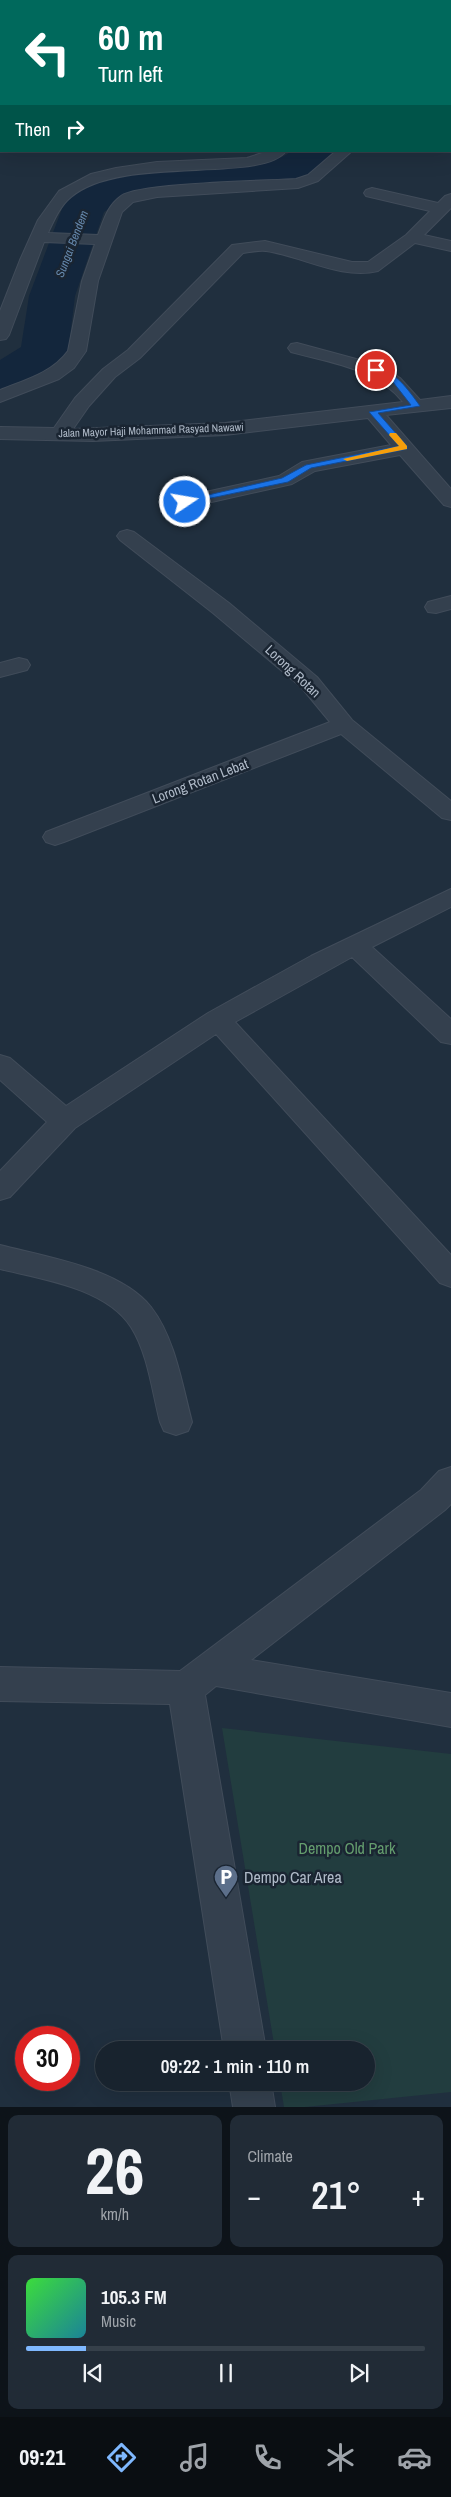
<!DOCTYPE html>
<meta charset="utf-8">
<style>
body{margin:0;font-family:"Archivo Narrow",sans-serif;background:#212b36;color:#f1f3f6;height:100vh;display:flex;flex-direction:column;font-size:19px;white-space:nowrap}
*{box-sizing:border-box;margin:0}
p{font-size:16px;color:#9fa4aa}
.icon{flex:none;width:28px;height:28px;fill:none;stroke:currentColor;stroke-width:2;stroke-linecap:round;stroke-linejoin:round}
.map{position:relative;height:2107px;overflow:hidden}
.panel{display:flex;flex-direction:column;gap:8px;padding:8px;background:#0d1319;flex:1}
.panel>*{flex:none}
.top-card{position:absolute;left:0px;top:0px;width:451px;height:152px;box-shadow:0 5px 20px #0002,0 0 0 1px #36404a;background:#00695c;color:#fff;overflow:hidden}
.speed{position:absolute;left:15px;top:2026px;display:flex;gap:10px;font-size:25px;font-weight:700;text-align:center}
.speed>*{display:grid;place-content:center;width:65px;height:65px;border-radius:50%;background:#18232e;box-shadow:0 5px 20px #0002,0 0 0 1px #36404a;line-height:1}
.speed .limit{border:8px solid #d22;background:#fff;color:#111}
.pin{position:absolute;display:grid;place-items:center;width:42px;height:42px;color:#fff;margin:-21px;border:2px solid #fff;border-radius:50%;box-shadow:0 1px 5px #0007}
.me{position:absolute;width:55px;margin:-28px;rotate:78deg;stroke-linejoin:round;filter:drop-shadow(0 0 4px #0008)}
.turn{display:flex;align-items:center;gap:18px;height:105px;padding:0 15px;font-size:22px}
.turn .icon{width:65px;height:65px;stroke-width:2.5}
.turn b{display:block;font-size:35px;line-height:42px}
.then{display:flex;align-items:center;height:48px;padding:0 15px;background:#0003;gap:10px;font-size:19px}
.big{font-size:38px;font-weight:600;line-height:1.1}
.panel .card{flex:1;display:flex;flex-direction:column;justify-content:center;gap:8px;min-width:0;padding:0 18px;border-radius:10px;background:#212b36}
.panel .dial{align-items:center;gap:0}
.dial b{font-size:65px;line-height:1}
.song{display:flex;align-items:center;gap:15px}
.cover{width:60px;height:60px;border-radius:8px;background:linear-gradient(135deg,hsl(120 70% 55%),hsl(190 70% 35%))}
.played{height:5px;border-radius:2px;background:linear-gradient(90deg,#7fb8ff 15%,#36404a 15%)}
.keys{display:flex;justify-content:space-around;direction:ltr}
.heat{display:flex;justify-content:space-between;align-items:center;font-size:28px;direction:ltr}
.panel .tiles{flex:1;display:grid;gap:8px;grid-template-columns:1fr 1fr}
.card:last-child{grid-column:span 2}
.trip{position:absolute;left:95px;top:2041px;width:280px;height:50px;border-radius:25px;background:#18232e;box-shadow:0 5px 20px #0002,0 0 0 1px #36404a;font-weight:600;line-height:50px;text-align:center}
.menu{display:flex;height:80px;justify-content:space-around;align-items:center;background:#0a0e12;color:#9fa4aa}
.menu .icon{width:35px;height:35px}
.menu .active{color:#7fb8ff}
.menu b{font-size:22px;color:#f1f3f6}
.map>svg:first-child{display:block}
.green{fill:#223d3f}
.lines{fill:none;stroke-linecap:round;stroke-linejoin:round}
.stream{fill:#13263c;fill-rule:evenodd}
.river{fill:#13263c;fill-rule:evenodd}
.minor-casing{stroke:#414c5a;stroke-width:2}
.path{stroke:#3b5657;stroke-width:2;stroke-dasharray:2 2;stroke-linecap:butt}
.minor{fill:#34404e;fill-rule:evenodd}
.route{fill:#1a73e8;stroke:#114b97}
.slow{fill:#f59e0b}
.labels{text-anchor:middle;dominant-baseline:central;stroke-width:5;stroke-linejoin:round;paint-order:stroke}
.far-street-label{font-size:11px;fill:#b0bbc9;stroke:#1a2532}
.far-water-label{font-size:12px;font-style:italic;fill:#6588ac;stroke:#1a2532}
.street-label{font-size:14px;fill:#b0bbc9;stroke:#1a2532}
.near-park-label{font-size:16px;fill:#649d6e;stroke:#1a2532}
.near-poi-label{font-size:16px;fill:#b0bbc9;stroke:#1a2532;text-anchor:start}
</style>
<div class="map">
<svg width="451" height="2107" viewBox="0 0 451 2107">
<rect width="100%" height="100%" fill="#202f3e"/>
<path class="green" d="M 222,1728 L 451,1754 L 451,2092 L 305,2107 L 284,2107 L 280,2083 L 366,2082 L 366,2050 L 275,2050 Z"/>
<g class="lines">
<path class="stream" d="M 0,34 L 1,34 L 1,38 L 0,38 Z"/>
<path class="river" d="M 291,151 L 335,151 L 317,173 L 266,187 L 150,191 L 125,198 L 104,212 L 75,296 L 68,353 L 61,363 L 35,380 L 0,391 L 0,360 L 21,347 L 29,296 L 63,206 C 97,157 187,164 240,162 C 256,162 279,163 291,151 Z"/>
<defs>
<path id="minor" d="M 450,26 L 451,26 L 450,35 Z
M 450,48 L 451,48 L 451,56 L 450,56 Z
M 0,77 L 1,77 L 1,86 L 0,86 Z
M 450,127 L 451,127 L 451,135 L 450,135 Z
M 268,151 L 286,151 C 262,184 121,154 71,197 C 60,206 54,220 48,233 L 98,235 C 104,220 107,206 121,196 C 138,183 266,181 296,179 L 308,175 L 336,151 L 352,151 L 318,181 L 298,188 L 157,197 L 133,202 L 122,212 L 98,281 L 86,351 L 74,368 L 59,379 L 0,402 L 0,390 C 25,380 52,373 68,351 L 82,281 L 95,244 L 44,242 L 9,335 L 6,339 L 0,340 L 0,311 L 20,260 L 38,220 L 59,191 L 91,174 L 116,168 L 157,162 L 247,158 Z
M 372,188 L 438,203 L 445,196 L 451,194 L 451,208 L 424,235 L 451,241 L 451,251 L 415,243 L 378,271 C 341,280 302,256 266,251 C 259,250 250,252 243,253 L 140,358 L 115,377 L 89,406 L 73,429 L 225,423 L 403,402 C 376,368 331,363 291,352 L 288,348 L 291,344 L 297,343 L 382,366 L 400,378 L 420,400 L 451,396 L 451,408 L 386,415 L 451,489 L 451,507 L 444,505 L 400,455 L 315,471 L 292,484 L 185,508 L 178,506 L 175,502 L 178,498 L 279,476 L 302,462 L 391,445 L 368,418 L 225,435 L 93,441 L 0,439 L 0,427 L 54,428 L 75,398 L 103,369 L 128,350 L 232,245 L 265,241 L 352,262 L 368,262 L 406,235 L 430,211 L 366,196 L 364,193 L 366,190 Z
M 127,530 L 134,532 L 229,603 L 317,677 L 352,720 L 451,801 L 451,820 L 442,818 L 341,734 L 64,842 L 55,845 L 46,842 L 43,837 L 46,832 L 330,722 L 301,687 L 213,613 L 120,540 L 117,536 L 120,532 Z
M 451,596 L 451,609 L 436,613 L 428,612 L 425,607 L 428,602 Z
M 19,658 L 27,660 L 30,665 L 27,670 L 0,677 L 0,663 Z
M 451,889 L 451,907 L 372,947 L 451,1019 L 451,1044 L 441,1042 L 352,957 L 235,1022 L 451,1255 L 451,1287 L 440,1283 L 216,1034 L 75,1128 L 10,1197 L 0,1200 L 0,1171 L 47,1122 L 0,1080 L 0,1055 L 10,1058 L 66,1106 L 208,1013 L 311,956 Z
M 0,1245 C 46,1257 120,1268 151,1307 C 175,1338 182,1384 192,1422 L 188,1431 L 176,1435 L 164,1431 L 160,1422 C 152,1391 148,1354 131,1327 C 106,1288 41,1279 0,1269 Z
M 451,1467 L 451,1504 L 445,1510 L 251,1660 L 451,1693 L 451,1727 L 216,1686 L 205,1695 L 266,2050 L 224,2050 L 170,1704 L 0,1701 L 0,1667 L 180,1671 L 421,1490 L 439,1471 Z
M 229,2082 L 271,2082 L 275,2107 L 233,2107 Z"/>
</defs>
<use href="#minor" class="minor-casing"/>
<path class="path" d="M 108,1 L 110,0"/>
<use href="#minor" class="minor"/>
</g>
<path class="route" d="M 373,368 C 393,367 410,392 420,406 L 378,413 L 407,446 L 407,449 L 311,468 L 288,482 L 182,504 L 182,501 L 282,478 L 306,465 L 399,446 L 369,412 L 411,405 L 393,382 L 373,371 Z"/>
<path class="slow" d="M 390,433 L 396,433 L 407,446 L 407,449 L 347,461 L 343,459 L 399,446 L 389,435 Z"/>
<defs>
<symbol id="parking-pin" viewBox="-11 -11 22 30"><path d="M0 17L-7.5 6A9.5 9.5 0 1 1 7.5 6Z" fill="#5c6f8a" stroke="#1a2532"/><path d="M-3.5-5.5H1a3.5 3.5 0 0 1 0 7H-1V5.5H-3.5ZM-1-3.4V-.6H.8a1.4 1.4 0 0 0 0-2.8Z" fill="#fff"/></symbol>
</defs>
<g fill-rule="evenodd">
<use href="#parking-pin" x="212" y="1863" width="28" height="38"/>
</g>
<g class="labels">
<g class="far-street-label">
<text transform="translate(151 430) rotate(-2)">Jalan Mayor Haji Mohammad Rasyad Nawawi</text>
</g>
<g class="far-water-label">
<text transform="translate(72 244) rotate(-69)">Sungai Bendem</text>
</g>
<g class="street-label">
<text transform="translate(293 671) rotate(43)">Lorong Rotan</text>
<text transform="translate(200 781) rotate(-21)">Lorong Rotan Lebat</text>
</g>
<g class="near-park-label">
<text x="347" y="1848">Dempo Old Park</text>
</g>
<g class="near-poi-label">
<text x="244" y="1877">Dempo Car Area</text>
</g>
</g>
</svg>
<div class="speed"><div class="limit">30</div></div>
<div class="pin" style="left:376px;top:370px;background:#d93025"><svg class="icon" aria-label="arrive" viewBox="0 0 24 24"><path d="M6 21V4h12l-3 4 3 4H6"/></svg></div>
<svg class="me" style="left:185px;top:502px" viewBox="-20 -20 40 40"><circle r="17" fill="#1a73e8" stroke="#fff" stroke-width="3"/><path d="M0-11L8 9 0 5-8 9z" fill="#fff"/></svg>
<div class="trip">09:22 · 1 min · 110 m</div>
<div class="top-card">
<div class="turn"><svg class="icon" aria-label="left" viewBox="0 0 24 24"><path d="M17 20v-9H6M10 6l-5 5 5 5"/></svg><div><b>60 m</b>Turn left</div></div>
<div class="then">Then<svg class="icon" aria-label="right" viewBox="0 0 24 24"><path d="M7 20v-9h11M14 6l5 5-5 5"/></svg></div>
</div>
</div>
<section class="panel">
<div class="tiles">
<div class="card dial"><b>26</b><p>km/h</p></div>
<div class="card"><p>Climate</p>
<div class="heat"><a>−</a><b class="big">21°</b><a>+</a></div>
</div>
<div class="card">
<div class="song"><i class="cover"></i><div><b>105.3 FM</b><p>Music</p></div></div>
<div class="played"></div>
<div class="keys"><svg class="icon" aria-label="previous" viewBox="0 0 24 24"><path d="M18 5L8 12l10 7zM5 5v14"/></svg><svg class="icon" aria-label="pause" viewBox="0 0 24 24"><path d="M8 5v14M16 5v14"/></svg><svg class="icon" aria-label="next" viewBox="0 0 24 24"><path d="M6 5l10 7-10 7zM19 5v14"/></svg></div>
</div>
</div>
</section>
<nav class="menu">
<b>09:21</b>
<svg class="icon active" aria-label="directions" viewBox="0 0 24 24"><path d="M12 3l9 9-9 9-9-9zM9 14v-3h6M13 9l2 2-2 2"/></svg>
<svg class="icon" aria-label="music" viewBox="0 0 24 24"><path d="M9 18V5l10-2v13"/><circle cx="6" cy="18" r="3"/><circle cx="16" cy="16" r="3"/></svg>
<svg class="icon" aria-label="phone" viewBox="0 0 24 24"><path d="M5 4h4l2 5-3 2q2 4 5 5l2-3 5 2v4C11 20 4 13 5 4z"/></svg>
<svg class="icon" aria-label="climate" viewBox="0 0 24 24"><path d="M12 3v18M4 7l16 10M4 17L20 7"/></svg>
<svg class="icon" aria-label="car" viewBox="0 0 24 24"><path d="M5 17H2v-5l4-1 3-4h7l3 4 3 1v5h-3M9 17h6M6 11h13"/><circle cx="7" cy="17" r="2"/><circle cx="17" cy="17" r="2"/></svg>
</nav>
